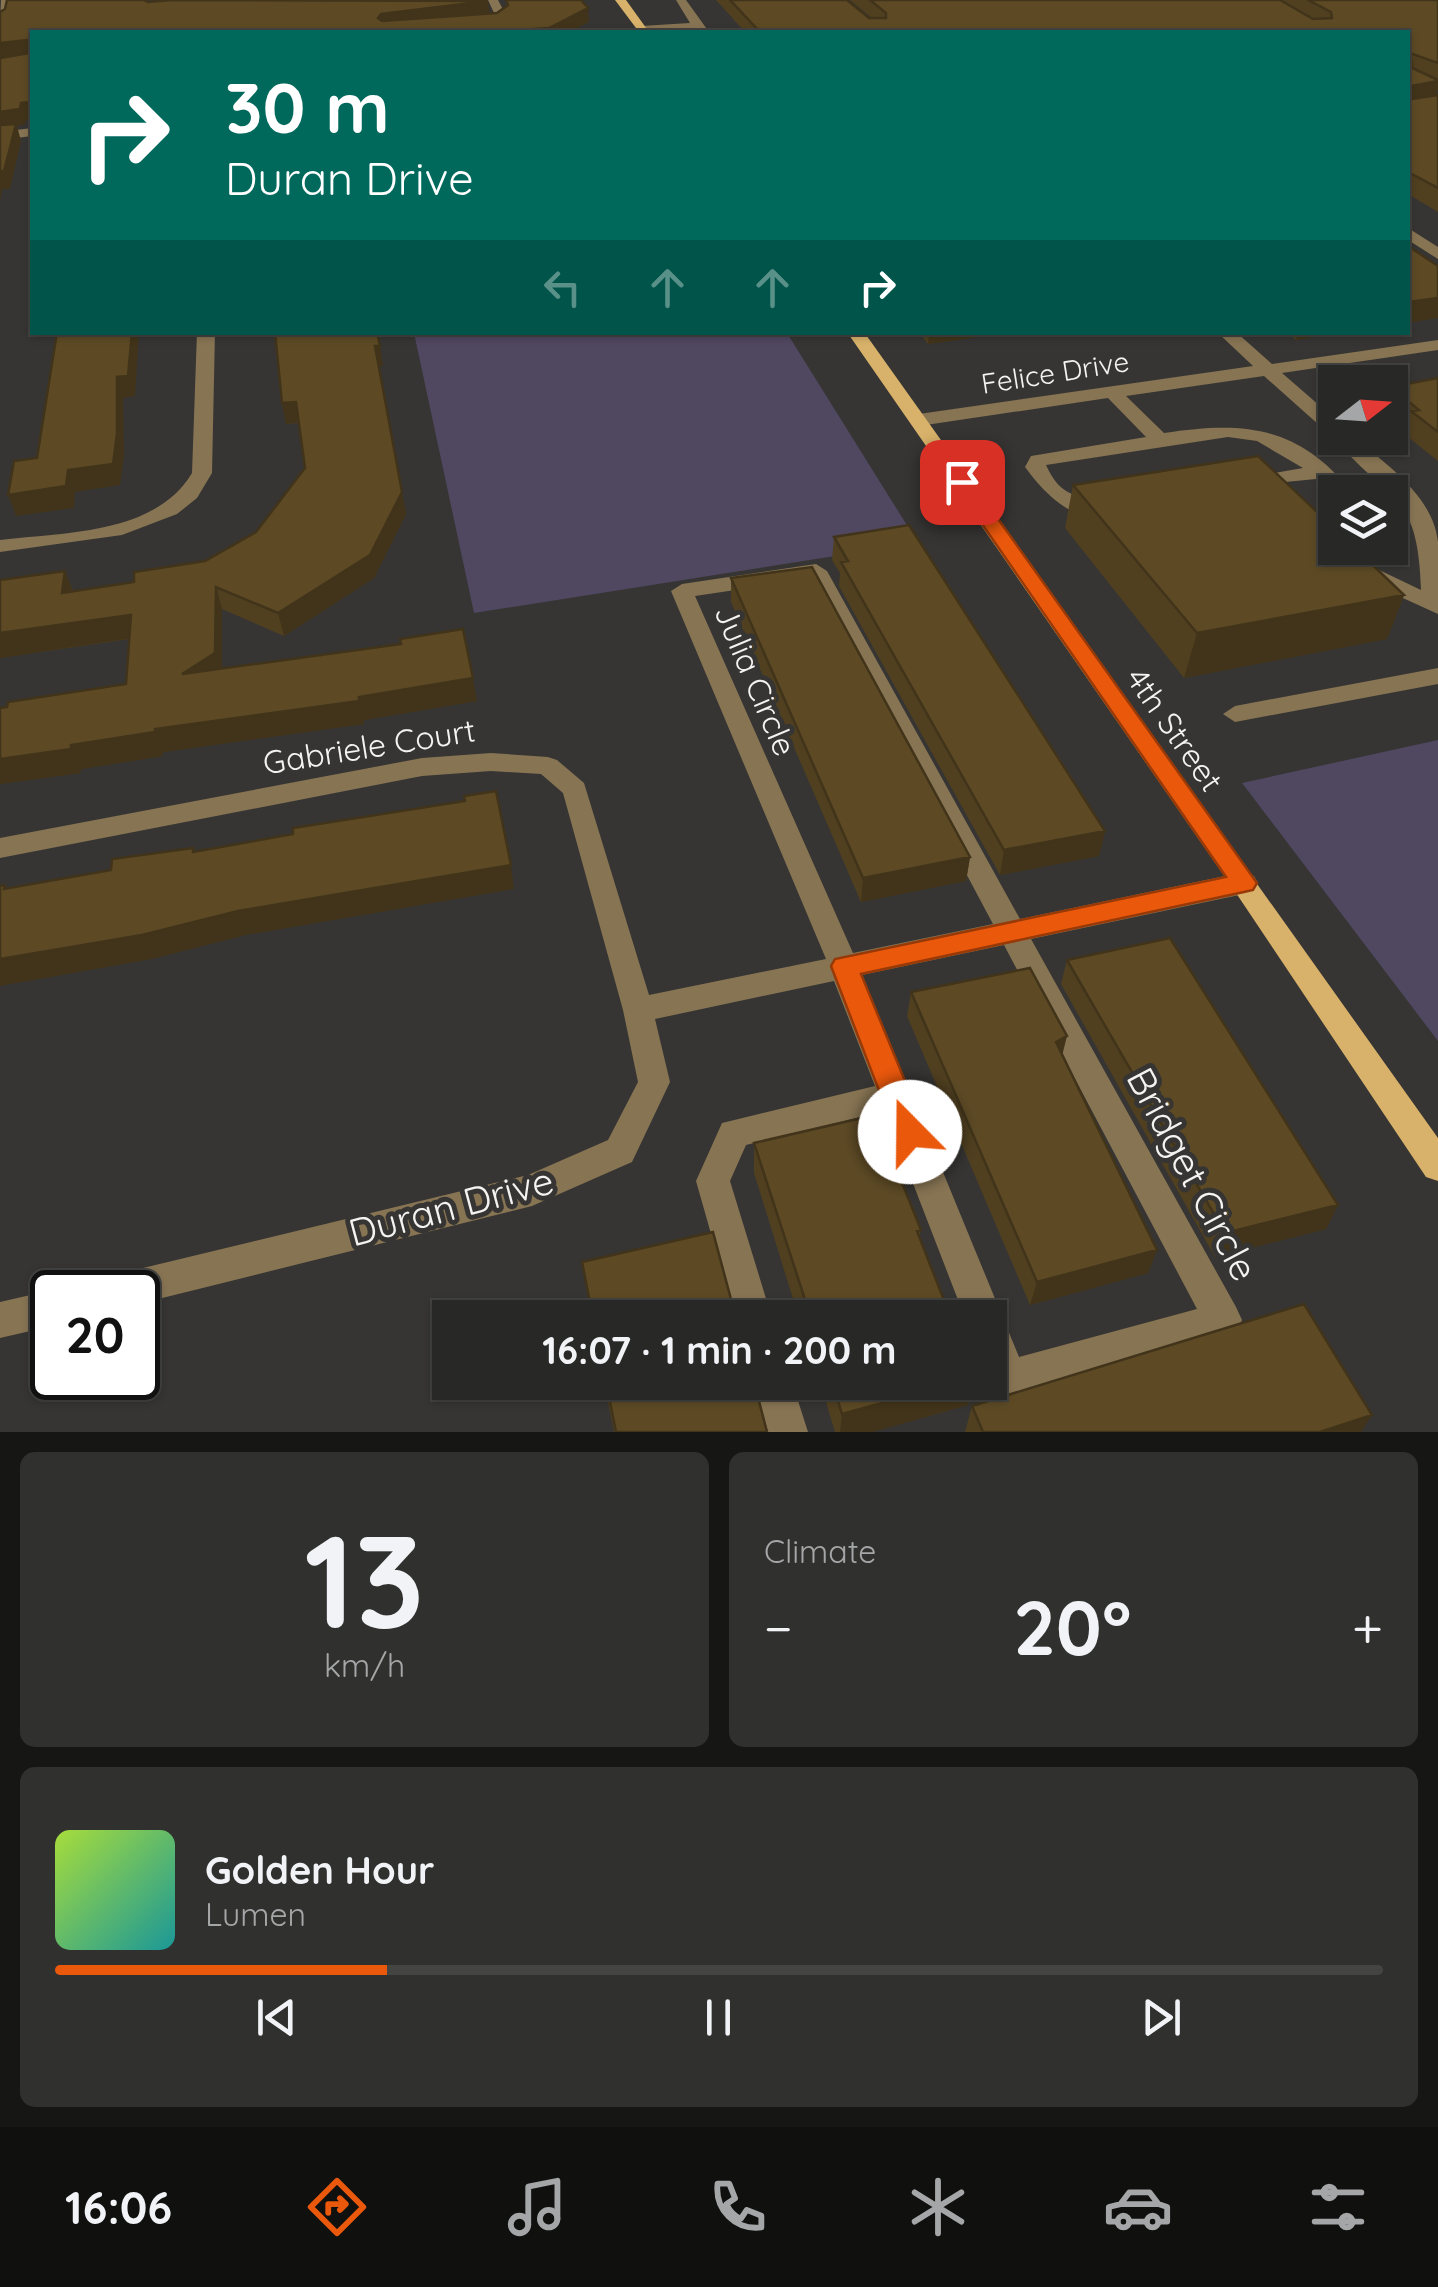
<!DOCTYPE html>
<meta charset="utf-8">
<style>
body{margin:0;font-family:Quicksand,sans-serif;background:#30302e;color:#f1f3f6;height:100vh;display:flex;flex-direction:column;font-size:38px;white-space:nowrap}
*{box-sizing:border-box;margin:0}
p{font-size:32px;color:#a5a6a7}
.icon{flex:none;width:55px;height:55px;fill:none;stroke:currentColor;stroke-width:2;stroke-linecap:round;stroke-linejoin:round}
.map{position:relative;height:1432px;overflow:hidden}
.side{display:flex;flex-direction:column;gap:20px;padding:20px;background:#161615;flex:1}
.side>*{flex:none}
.banner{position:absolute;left:30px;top:30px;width:1380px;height:305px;border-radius:0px;box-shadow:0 2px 8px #0004,0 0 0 2px #444443;background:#00695c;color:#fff;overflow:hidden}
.needle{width:65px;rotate:73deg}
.buttons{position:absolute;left:1318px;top:365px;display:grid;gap:20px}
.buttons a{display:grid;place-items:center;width:90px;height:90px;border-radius:0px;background:#282826;box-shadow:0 2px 8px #0004,0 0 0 2px #444443;font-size:50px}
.speed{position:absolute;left:30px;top:1270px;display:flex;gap:20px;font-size:50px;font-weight:700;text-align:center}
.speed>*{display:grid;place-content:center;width:130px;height:130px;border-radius:50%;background:#282826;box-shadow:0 2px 8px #0004,0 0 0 2px #444443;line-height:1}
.speed .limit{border:5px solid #111;border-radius:15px;background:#fff;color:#111}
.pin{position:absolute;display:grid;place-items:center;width:85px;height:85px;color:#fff;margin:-42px;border-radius:20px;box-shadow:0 5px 15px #0006}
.me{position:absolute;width:110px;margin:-55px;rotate:338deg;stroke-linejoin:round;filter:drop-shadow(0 0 8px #0008)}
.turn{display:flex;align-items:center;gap:35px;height:210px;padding:0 30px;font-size:45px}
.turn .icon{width:130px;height:130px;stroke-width:2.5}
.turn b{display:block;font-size:70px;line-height:85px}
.lanes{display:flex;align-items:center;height:95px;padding:0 30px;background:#0003;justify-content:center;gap:50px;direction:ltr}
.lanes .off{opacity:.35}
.big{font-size:75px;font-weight:700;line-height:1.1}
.side .tile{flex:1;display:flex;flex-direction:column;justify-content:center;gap:15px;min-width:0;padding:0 35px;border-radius:15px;background:#30302e}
.side .dial{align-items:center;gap:0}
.dial b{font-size:130px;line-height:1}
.song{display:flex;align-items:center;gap:30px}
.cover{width:120px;height:120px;border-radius:15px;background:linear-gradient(135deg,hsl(80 70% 55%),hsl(180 70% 35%))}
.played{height:10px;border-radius:5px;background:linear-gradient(90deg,#ea580c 25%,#444443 25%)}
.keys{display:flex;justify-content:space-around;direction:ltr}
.heat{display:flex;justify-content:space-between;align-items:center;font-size:55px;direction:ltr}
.side .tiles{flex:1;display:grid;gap:20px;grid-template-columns:1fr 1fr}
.tile:last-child{grid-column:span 2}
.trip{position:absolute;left:432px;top:1300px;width:575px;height:100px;border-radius:0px;background:#282826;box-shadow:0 2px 8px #0004,0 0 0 2px #444443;font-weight:700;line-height:100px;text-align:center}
.menu{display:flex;height:160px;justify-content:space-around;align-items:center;background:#10100f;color:#a5a6a7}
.menu .icon{width:70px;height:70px}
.menu .current{color:#ea580c}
.menu b{font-size:45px;color:#f1f3f6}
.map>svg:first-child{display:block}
.green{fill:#504760}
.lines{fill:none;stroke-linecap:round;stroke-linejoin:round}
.minor{fill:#877453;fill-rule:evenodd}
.major{fill:#d8b26a;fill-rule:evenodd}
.wall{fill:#504020}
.shaded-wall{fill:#41341a}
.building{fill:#5d4a25;stroke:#41341a;stroke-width:2.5}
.route{fill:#ea580c;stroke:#983908;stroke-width:2.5}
.labels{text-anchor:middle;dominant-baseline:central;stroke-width:10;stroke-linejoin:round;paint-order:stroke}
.far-street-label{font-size:28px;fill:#f4f3f1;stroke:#363533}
.street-label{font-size:32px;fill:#f4f3f1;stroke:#363533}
.near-street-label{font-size:38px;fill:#f4f3f1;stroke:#363533}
</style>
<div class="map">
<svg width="1438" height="1432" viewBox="0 0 1438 1432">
<rect width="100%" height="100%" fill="#363533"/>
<path class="green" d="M 414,333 L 787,333 L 918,543 L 474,613 Z
M 1438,740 L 1438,1041 L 1242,783 Z"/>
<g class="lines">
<path class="minor" d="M 1,0 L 11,0 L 6,23 L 0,26 Z
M 488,0 L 498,0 L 507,17 L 470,27 L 470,23 L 495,15 Z
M 676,0 L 686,0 L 709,32 L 637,31 L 641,26 L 690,23 Z
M 32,128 L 32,136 L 0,140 L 0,132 Z
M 1408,228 L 1438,247 L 1438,259 L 1408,240 Z
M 197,332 L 215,332 L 212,473 L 197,498 L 177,514 L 122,535 L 0,552 L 0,540 C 64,532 155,535 192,473 Z
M 1217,332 L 1236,332 L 1272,364 L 1438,340 L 1438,350 L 1282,373 L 1335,419 L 1335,435 L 1328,433 L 1264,376 L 1126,396 L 1164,433 C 1244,421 1297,425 1352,492 L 1335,492 L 1335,496 L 1316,479 L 1245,486 L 1245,478 L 1303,468 L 1257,441 L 1228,437 L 1046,465 C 1061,498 1076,495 1106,502 L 1109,506 C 1079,533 1042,490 1025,467 L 1031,456 L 1146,437 L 1108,398 L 919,426 L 909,420 L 919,414 L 1253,366 Z
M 1334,438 L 1355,438 C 1387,465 1433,496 1438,542 C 1438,565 1438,590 1438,614 L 1359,578 L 1332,548 L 1335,544 L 1335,548 L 1355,548 L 1375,568 L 1421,590 C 1418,489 1389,504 1334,438 Z
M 816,564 L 827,571 L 1020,919 L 1244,872 L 1254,876 L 1258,883 L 1254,890 L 1244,894 L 1031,939 L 1236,1307 L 1242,1320 L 1236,1333 L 1009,1398 L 996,1392 L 990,1379 L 990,1318 L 965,1318 L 885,1111 L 746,1145 L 730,1181 L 772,1318 L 735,1318 L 696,1181 L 722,1123 L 875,1086 L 834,981 L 655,1019 L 670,1082 L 632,1162 L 532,1206 L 138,1304 L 138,1292 L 96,1292 L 101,1280 L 114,1275 L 528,1175 L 608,1140 L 638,1082 L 623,1010 L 563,793 L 541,774 L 491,771 L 422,776 L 0,858 L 0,838 L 422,758 L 491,753 L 548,757 L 557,760 L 584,783 L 649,995 L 826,959 L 671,591 L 682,584 ZM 809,579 L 993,924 L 853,953 L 695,596 ZM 1004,945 L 1197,1309 L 1019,1357 L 862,975 Z
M 1438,668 L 1438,684 L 1235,722 L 1223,714 L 1235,706 Z
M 52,1290 L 58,1292 L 52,1292 L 52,1326 L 0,1338 L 0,1302 Z
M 754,1382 L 792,1382 L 808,1432 L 768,1432 Z"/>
<path class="major" d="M 615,0 L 626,0 L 649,32 L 639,32 Z
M 847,332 L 864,332 L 1438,1138 L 1438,1181 L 1426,1177 L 1234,890 Z"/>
</g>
<path class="wall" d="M 716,0 L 847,0 L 869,18 L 872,18 L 850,0 L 1438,0 L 1438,88 L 1436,96 L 1438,95 L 1438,212 L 1408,194 L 1408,32 L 745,32 Z
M 275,332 L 383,366 L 378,366 L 406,514 L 374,578 L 284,636 L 222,609 L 222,668 L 477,701 L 364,720 L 364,724 L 163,752 L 163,756 L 81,769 L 80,773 L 0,784 L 126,684 L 129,639 L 0,658 L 0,580 L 65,571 L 73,591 L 134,582 L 205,561 L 256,532 L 305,468 L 299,423 L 286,424 L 282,403 Z
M 919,332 L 1014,332 L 928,344 Z
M 1287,332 L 1343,332 L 1296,340 Z
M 1438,378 L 1438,461 L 1403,433 L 1405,427 L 1390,414 L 1391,387 Z
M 1073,485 L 1404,595 L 1387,639 L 1184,678 L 1065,528 Z
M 834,537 L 1105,831 L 1099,856 L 1000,875 L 839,586 L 840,573 L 832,560 Z
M 731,578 L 970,857 L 966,881 L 861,902 L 731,602 Z
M 1067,960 L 1338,1205 L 1326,1229 L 1215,1257 L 1061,984 Z
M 911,992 L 1062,1055 L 1157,1250 L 1148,1273 L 1030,1305 L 907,1016 Z
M 754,1143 L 921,1230 L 919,1238 L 951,1318 L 799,1318 L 754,1173 Z
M 582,1262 L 736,1318 L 591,1318 Z
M 604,1382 L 754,1382 L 767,1432 L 614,1432 Z
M 820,1382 L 974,1382 L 968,1405 L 872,1432 L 835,1432 Z
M 972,1406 L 1361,1432 L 965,1432 Z"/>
<path class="shaded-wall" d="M 488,1 L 490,15 L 380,32 L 378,18 L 381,14 Z
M 588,8 L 589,22 L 569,32 L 491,32 Z
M 27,40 L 32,55 L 0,58 L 0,43 Z
M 1438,81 L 1438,88 L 1435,99 L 1408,103 L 1411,86 Z
M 32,102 L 32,119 L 26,120 L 25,125 L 17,126 L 21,141 L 10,189 L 2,189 L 0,202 L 0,112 L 21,103 Z
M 1438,298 L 1438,318 L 1408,323 L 1408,302 Z
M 132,332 L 139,332 L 135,396 L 123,398 L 124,456 L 120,485 L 75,492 L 74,508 L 16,516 L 8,495 L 68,470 L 117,377 Z
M 929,332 L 1014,332 L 928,344 Z
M 1298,332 L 1343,332 L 1296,340 Z
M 375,346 L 380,346 L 383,366 L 378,366 Z
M 296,402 L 301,422 L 286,424 L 282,403 Z
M 402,492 L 406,514 L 374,578 L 284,636 L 278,613 Z
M 65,571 L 74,594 L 62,593 Z
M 216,587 L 222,609 L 222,676 L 182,674 Z
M 1404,595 L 1387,639 L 1184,678 L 1197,633 Z
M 131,615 L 139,637 L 0,658 L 0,633 Z
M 473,678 L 477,701 L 364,720 L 364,724 L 163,752 L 163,756 L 81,769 L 80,773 L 0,784 L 0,759 L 155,729 Z
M 1105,831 L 1099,856 L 1000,875 L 1004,850 Z
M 970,857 L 966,881 L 861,902 L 863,878 Z
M 511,865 L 514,889 L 246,935 L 152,959 L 0,986 L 0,959 L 238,911 Z
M 1067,1036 L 1061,1060 L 1056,1042 Z
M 1338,1205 L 1326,1229 L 1215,1257 L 1225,1233 Z
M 1157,1250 L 1148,1273 L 1030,1305 L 1037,1282 Z
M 958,1382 L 974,1382 L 968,1405 L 872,1432 L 840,1432 L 842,1414 Z
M 1372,1415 L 1361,1432 L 1320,1432 Z"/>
<path class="building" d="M 7,0 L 144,0 L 148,2 L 172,0 L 488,1 L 381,14 L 378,18 L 382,21 L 497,13 L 508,5 L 506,0 L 581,0 L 588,8 L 549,28 L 491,32 L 32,32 L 32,102 L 21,103 L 20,109 L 0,112 L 0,58 L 30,53 L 31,44 L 27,40 L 0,43 L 0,12 L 5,9 Z
M 730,0 L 847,0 L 869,18 L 886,18 L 886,13 L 870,0 L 1280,0 L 1313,19 L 1332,18 L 1331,12 L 1308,0 L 1438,0 L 1438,63 L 1410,53 L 1412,68 L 1438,80 L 1438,81 L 1411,86 L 1411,99 L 1438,95 L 1438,188 L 1408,172 L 1408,32 L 760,32 Z
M 16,124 L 4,171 L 0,171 L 0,125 Z
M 1408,246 L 1438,266 L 1438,298 L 1408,302 Z
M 57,332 L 132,332 L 128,376 L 117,377 L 117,434 L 113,464 L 68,470 L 66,486 L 8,495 L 14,461 L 37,458 Z
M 275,332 L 377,332 L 380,346 L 375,346 L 402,492 L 370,555 L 278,613 L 216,587 L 215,653 L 182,674 L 401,644 L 400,639 L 463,629 L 473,678 L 359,697 L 359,701 L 155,729 L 155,732 L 71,745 L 71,749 L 0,759 L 0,708 L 7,707 L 8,702 L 126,684 L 131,615 L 0,633 L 0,580 L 65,571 L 62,593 L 134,582 L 134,572 L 205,561 L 256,532 L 305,468 L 296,402 L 282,403 Z
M 1438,378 L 1438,432 L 1411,411 L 1419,410 L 1391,387 Z
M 1258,456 L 1335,529 L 1335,548 L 1355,548 L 1404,595 L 1197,633 L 1073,485 Z
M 909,525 L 1105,831 L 1004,850 L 841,562 L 848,561 L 834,537 Z
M 812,567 L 970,857 L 863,878 L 731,578 Z
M 496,791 L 511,865 L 238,911 L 142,935 L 0,959 L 0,886 L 5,885 L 4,889 L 111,870 L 112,859 L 193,848 L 193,852 L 293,834 L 293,828 L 465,801 L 464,796 Z
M 1170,938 L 1338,1205 L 1225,1233 L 1067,960 Z
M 1030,968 L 1067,1036 L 1056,1042 L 1157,1250 L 1037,1282 L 911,992 Z
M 875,1115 L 921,1230 L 917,1231 L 951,1318 L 811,1318 L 754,1143 Z
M 713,1232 L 736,1318 L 593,1318 L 582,1262 Z
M 1304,1304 L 1372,1415 L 1320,1432 L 983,1432 L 972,1406 Z
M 606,1382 L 754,1382 L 767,1432 L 616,1432 Z
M 832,1382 L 958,1382 L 842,1414 Z"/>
<path class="route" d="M 962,476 L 969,478 L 1257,883 L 1253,890 L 1244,892 L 861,974 L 926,1132 L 921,1142 L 910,1146 L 900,1142 L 895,1132 L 831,966 L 835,959 L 1226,877 L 953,482 Z"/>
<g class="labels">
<g class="far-street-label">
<text transform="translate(1055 372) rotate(-9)">Felice Drive</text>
</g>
<g class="street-label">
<text transform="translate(756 680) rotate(67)">Julia Circle</text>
<text transform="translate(1175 729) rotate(55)">4th Street</text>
<text transform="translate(369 746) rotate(-9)">Gabriele Court</text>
</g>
<g class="near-street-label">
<text transform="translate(1193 1174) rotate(62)">Bridget Circle</text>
<text transform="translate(451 1206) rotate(-15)">Duran Drive</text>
</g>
</g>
</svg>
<div class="buttons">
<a><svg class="needle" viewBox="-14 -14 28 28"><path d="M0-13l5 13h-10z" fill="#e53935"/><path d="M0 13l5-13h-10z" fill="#a5a6a7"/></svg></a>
<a><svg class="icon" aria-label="layers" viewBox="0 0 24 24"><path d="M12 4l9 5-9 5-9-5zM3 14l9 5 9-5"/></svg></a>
</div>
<div class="speed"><div class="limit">20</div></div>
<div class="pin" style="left:962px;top:482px;background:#d93025"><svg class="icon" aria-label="arrive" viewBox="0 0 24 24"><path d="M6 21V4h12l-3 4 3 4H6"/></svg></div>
<svg class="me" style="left:910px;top:1132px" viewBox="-20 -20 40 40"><circle r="19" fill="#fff"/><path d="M0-13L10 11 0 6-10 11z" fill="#ea580c"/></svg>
<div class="trip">16:07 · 1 min · 200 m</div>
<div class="banner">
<div class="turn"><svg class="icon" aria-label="right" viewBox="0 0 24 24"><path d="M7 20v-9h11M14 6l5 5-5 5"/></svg><div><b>30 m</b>Duran Drive</div></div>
<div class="lanes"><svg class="icon off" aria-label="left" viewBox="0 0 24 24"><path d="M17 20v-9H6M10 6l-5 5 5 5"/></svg><svg class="icon off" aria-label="ahead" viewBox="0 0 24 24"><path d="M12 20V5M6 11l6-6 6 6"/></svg><svg class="icon off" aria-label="ahead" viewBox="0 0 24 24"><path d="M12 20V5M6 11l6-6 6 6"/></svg><svg class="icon" aria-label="right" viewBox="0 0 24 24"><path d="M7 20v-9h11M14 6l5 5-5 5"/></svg></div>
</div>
</div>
<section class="side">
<div class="tiles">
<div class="tile dial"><b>13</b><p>km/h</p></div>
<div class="tile"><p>Climate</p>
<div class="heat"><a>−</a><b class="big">20°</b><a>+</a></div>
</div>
<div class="tile">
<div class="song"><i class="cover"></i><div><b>Golden Hour</b><p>Lumen</p></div></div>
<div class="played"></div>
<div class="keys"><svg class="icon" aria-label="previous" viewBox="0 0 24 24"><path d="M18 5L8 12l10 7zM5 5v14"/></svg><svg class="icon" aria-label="pause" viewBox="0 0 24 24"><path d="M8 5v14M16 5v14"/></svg><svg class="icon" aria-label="next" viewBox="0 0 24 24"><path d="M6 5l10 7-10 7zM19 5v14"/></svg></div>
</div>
</div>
</section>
<nav class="menu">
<b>16:06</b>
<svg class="icon current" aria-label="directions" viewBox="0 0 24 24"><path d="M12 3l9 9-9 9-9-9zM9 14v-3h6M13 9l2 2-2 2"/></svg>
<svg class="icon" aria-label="music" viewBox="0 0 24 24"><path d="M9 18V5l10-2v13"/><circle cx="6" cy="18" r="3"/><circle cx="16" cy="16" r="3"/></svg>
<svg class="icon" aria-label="phone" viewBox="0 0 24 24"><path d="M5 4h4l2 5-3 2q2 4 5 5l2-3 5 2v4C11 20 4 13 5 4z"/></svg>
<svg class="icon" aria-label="climate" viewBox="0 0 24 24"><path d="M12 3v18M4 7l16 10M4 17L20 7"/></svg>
<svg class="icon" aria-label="car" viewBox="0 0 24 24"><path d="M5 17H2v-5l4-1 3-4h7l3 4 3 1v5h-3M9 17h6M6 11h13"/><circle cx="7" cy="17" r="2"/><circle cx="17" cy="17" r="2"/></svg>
<svg class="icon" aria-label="filters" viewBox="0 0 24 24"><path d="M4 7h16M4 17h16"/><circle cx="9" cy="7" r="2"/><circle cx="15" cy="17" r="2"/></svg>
</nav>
